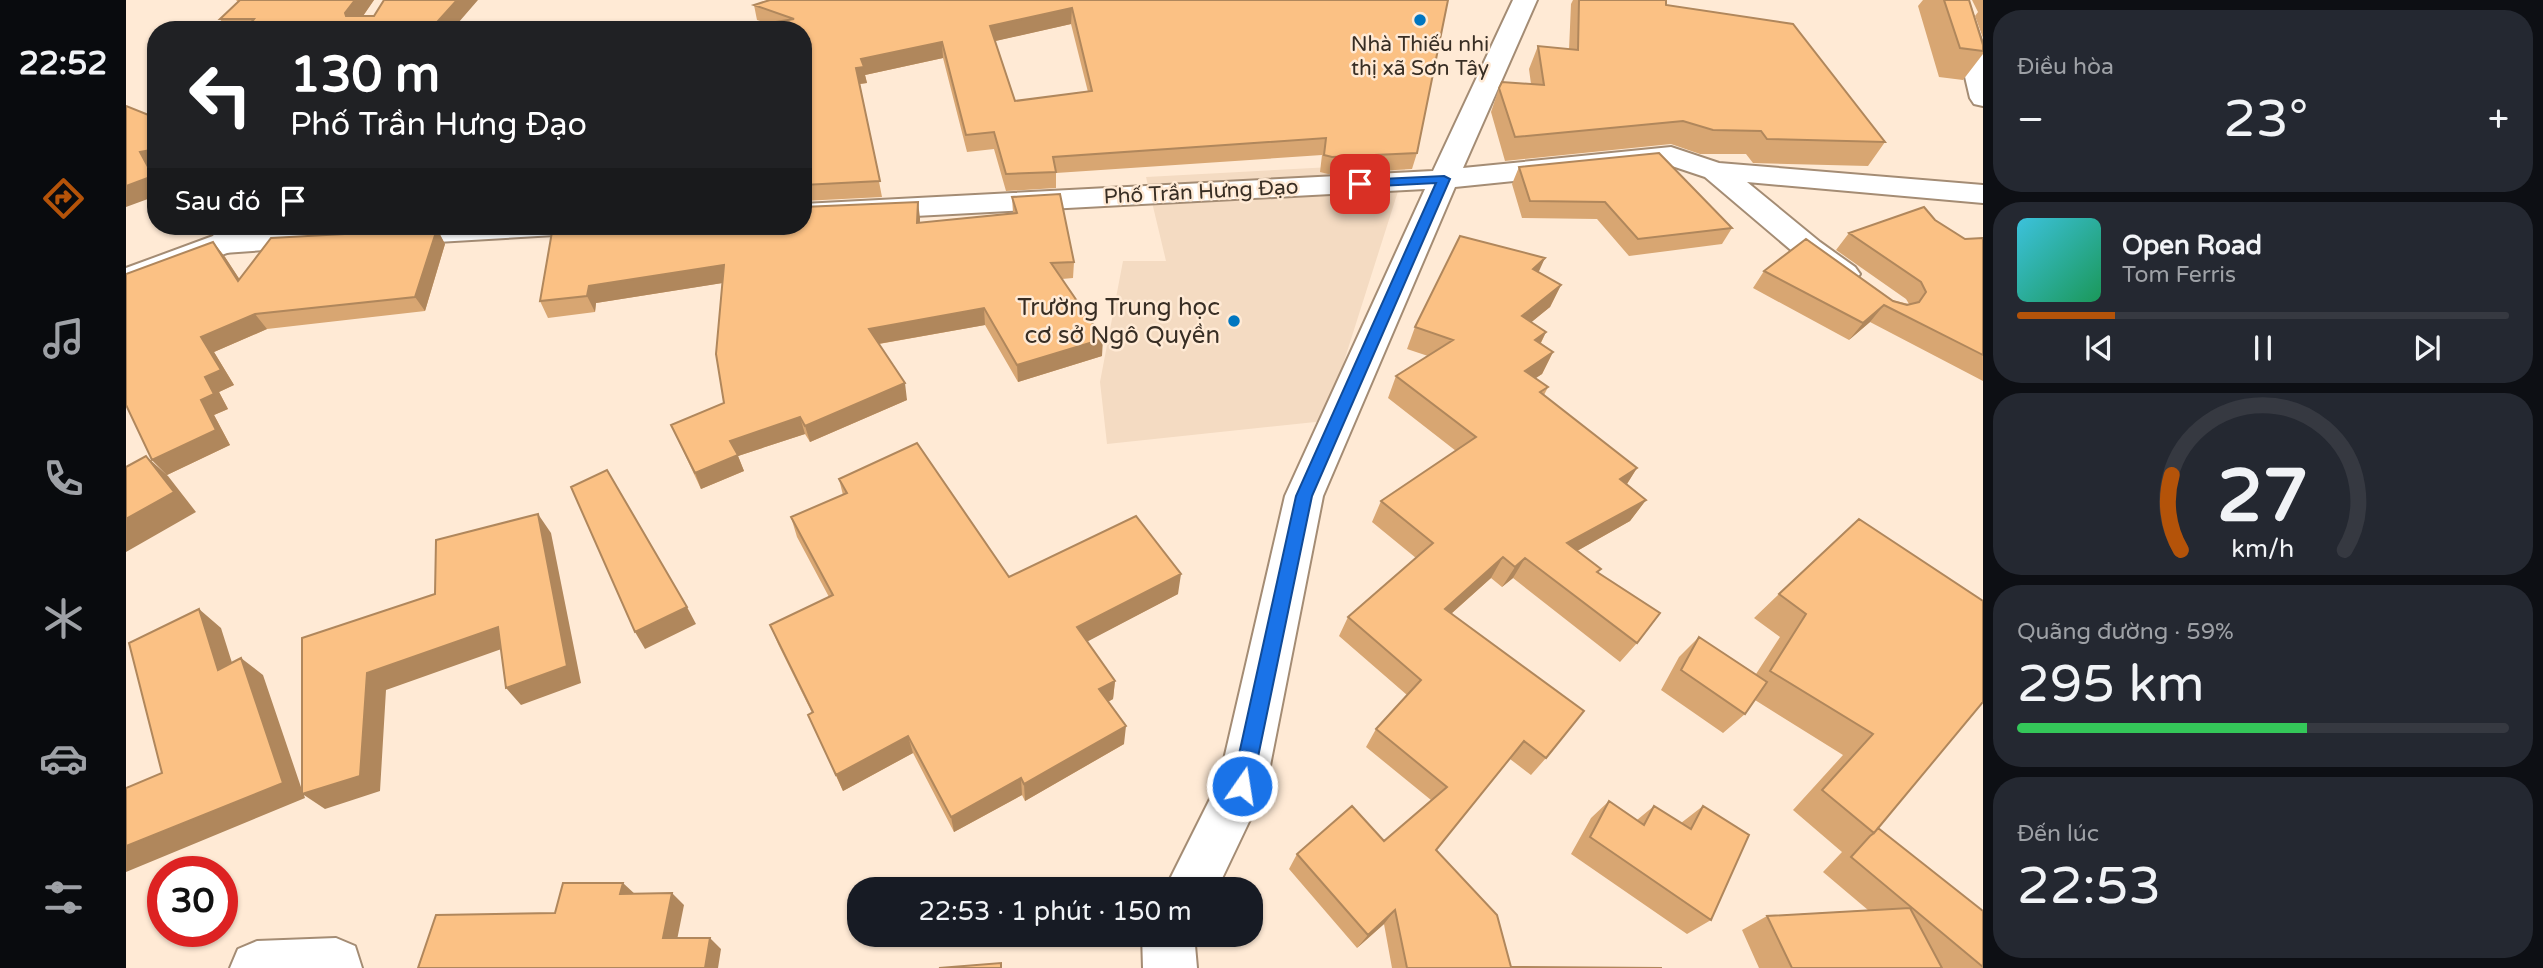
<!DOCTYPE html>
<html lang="vi">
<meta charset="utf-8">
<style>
body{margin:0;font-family:"Varela Round",sans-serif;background:#242831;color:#f1f3f6;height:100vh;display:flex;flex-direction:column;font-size:26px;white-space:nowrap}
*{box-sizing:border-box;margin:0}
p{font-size:23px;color:#9ea1a6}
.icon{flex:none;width:38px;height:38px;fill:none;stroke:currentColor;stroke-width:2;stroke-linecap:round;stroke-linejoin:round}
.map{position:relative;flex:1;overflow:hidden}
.panel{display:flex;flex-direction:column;gap:10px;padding:10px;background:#0d0f14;width:560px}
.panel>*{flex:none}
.banner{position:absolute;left:21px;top:21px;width:665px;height:214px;border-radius:28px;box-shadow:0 2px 5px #0004;background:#202124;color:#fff;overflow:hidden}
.speed{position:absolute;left:21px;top:856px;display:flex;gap:14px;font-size:35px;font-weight:700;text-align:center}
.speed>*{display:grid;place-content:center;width:91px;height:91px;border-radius:50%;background:#171b24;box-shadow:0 2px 5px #0004;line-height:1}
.speed .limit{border:10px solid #d22;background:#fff;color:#111}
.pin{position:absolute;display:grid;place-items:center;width:60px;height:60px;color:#fff;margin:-30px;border-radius:14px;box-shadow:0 4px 10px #0006}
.me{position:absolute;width:77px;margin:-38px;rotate:13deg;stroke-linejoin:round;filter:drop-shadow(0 0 5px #0008)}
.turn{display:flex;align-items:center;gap:24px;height:147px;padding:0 28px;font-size:32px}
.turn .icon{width:91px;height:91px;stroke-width:2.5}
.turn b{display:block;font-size:49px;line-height:60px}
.then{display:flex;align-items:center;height:66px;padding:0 28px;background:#0003;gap:14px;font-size:26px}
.big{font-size:52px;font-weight:600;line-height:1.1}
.panel .widget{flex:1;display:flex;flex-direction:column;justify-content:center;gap:10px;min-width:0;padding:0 24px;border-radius:28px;background:#242831}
.panel .dial{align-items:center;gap:0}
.dial svg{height:182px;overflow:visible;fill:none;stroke:#363941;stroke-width:7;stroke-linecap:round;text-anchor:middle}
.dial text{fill:#f1f3f6;stroke:none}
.song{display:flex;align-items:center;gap:21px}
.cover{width:84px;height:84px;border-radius:10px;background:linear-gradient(135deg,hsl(190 70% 55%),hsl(150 70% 35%))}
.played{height:7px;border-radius:4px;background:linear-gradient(90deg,#b45309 20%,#363941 20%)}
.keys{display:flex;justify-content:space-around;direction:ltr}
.heat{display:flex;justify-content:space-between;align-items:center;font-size:38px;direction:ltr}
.charge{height:10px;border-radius:5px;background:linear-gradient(90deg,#34c759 59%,#363941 0)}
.trip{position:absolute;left:721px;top:877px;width:416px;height:70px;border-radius:28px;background:#171b24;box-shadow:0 2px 5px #0004;font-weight:600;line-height:70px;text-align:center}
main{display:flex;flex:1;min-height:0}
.tab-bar{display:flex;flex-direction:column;width:126px;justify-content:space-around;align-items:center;background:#090b0e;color:#9ea1a6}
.tab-bar .icon{width:49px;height:49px}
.tab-bar .selected{color:#b45309}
.tab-bar b{font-size:32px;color:#f1f3f6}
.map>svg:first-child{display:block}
.built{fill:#f4dbc2}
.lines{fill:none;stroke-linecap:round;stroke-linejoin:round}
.street-casing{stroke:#a48c74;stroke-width:4}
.secondary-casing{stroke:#a48c74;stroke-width:4}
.street{fill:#fff;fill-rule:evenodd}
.secondary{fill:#fff;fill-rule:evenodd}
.wall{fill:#d8a672;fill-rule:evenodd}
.shaded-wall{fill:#b0875c}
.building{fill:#fbc184;stroke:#b0875c;stroke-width:2;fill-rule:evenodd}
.route{fill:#1a73e8;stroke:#114b97;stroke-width:2}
.poi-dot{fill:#0076c0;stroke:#ffead5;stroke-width:2.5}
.labels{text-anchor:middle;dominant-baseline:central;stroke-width:5;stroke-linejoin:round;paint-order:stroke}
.far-poi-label{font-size:21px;fill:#382e24;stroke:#ffead5}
.far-street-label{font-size:21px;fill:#382e24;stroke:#ffead5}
.poi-label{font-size:24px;fill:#382e24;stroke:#ffead5;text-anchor:end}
</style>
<main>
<nav class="tab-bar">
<b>22:52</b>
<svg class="icon selected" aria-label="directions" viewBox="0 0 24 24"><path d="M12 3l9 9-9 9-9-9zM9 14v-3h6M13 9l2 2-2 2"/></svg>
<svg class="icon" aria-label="music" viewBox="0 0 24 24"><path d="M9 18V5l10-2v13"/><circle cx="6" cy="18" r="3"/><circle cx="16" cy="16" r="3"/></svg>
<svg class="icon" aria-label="phone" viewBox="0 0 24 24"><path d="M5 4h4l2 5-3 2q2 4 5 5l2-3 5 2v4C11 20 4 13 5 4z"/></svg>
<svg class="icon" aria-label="climate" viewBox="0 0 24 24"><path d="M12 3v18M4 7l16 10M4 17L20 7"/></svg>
<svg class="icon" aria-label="car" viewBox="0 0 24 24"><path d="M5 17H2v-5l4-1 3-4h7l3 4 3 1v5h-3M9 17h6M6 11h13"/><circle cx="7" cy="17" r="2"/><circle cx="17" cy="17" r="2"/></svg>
<svg class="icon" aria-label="filters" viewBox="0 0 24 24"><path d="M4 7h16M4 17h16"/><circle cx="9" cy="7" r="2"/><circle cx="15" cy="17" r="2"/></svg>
</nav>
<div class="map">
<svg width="1857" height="968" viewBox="0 0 1857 968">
<rect width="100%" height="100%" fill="#ffead5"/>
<path class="built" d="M 1281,163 L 1199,421 L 981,444 L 974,382 L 997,261 L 1040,261 L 1020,177 Z"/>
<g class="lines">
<defs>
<path id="street" d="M 1387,0 L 1411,0 L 1337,168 L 1545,147 L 1593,163 L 1857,185 L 1857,203 L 1621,182 L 1694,242 L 1729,267 L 1734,274 L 1729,281 L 1718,284 L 1707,281 L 1672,256 L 1579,177 L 1543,165 L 1329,187 L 1197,496 L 1140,786 L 1091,889 L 1039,889 L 1093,781 L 1159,496 L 1299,189 L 677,222 L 677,204 L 1307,171 Z
M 1817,0 L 1841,0 L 1857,46 L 1857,106 L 1848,104 L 1844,98 L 1833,51 Z
M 259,226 L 444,226 L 440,233 L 429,235 L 260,245 L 249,242 L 245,235 L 249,228 Z
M 196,228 L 207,231 L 211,238 L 207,245 L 98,253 L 87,250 L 82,243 L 87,236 L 98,233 Z
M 1016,934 L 1068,934 L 1071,968 L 1017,968 Z
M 210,938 L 229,946 L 236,968 L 104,968 L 112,949 L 131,941 Z"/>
<path id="secondary" d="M 94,226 L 124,226 L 109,250 L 0,291 L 0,268 L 87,236 Z"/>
</defs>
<use href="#street" class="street-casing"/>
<use href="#secondary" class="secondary-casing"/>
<use href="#street" class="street"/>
<use href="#secondary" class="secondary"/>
</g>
<path class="wall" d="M 110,0 L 248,0 L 237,16 L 326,30 L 101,30 L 94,19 L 112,2 Z
M 1322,0 L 1291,153 L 1286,169 L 1202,174 L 1194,172 L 1196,155 L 930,173 L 930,188 L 880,191 L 868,149 L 841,152 L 817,58 L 739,75 L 741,83 L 734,84 L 756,197 L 677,201 L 677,30 L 640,23 L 631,20 L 628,5 ZM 945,24 L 962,92 L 889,101 L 869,41 Z
M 1447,0 L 1540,0 L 1540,5 L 1759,142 L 1742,166 L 1627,163 L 1620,154 L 1574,154 L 1545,144 L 1379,161 L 1365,112 L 1373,88 L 1405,84 L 1403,69 L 1412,46 L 1443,50 L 1445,4 Z
M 1797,0 L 1843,0 L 1857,45 L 1857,54 L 1837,80 L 1813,77 L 1792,6 Z
M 1846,0 L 1857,0 L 1857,38 L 1849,16 L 1852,12 Z
M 1393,167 L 1606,228 L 1596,244 L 1503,256 L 1471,219 L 1396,218 L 1386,184 Z
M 886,197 L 948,262 L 947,278 L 936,279 L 976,356 L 892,382 L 859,325 L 753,344 L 781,400 L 684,442 L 679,434 L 612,456 L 618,471 L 575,489 L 545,425 L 598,403 L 596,283 L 470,303 L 469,312 L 422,318 L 414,301 L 794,218 L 794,223 L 887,213 Z
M 1809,220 L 1839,239 L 1857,238 L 1857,381 L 1744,322 L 1723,340 L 1627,288 L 1638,271 L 1783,304 L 1780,299 L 1710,250 L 1723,233 Z
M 311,229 L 319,244 L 299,311 L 141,329 L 88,352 L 108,385 L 93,392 L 102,409 L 88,415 L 104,445 L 41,475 L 26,460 L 87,242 L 99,257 L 113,279 Z
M 1413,272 L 1435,285 L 1424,307 L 1405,322 L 1420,332 L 1415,343 L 1427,352 L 1416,374 L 1409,378 L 1422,387 L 1418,395 L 1511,468 L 1501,484 L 1520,500 L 1504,521 L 1451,551 L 1475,569 L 1472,572 L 1511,643 L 1494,662 L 1387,578 L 1376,587 L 1365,578 L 1325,614 L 1420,758 L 1405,775 L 1384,759 L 1310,850 L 1385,967 L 1536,968 L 1266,968 L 1258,924 L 1231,948 L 1163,869 L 1171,854 L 1258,841 L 1305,800 L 1240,747 L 1250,729 L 1281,695 L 1213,636 L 1222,617 L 1290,558 L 1246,522 L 1255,501 L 1330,451 L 1262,398 L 1270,376 L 1302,356 L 1281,349 L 1289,327 Z
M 713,479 L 883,577 L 1052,594 L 961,641 L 989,681 L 987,699 L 982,702 L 998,744 L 899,801 L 896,795 L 828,832 L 787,753 L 717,791 L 682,715 L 686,713 L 652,644 L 644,625 L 703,597 L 671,537 L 665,517 L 717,495 Z
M 1653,594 L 1857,601 L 1752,828 L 1857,911 L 1857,968 L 1633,968 L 1616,930 L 1641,916 L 1742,910 L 1697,872 L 1716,852 L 1667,810 L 1717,755 L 1629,700 L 1619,714 L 1597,733 L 1535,690 L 1553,657 L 1573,637 L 1630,674 L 1654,637 L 1628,618 Z
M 1483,801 L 1511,820 L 1528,806 L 1555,823 L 1577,806 L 1585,920 L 1561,934 L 1445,854 L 1465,818 Z"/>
<path class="shaded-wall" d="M 229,0 L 248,0 L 228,29 L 220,16 L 219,13 Z
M 331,0 L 352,0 L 326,30 L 304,30 Z
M 946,8 L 945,24 L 865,42 L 864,26 Z
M 816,42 L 817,58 L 739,75 L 741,83 L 733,84 L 730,68 L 735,59 Z
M 30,149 L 30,168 L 27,168 L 30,173 L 30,196 L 0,207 L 0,186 L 14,152 Z
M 792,202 L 794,218 L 793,240 L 791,223 Z
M 311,229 L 319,244 L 299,311 L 289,297 Z
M 87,242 L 99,257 L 124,295 L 112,281 Z
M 1419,258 L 1409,280 L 1407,269 Z
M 598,265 L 603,282 L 470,303 L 469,312 L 461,296 L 463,286 Z
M 1435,285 L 1424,307 L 1386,338 L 1396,316 Z
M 1758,305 L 1744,322 L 1723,340 L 1737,323 Z
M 858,308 L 859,325 L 746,345 L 743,329 Z
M 129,314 L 141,329 L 88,352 L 108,385 L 93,392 L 102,409 L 88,415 L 104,445 L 41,475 L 26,460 L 75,400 L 75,337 Z
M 1420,332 L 1409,354 L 1409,340 Z
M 977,339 L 976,356 L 892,382 L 891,365 Z
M 1427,352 L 1416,374 L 1388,393 L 1399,371 Z
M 779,383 L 781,400 L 684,442 L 679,426 Z
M 674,417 L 679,434 L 612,456 L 618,471 L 575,489 L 569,473 L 604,441 Z
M 20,456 L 42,476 L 70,512 L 0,552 L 0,519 Z
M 1511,468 L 1497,490 L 1494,479 Z
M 1520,500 L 1504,521 L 1428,564 L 1441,543 Z
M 412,514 L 425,533 L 455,683 L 395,705 L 380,688 Z
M 1377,557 L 1365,578 L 1308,629 L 1319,609 Z
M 1399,558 L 1387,578 L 1376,587 L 1389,567 Z
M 1055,574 L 1052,594 L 951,647 L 951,627 Z
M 561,607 L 570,624 L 519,649 L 509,632 Z
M 73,609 L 95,628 L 114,688 L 92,670 Z
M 372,627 L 387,645 L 260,690 L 254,791 L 199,809 L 178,795 L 179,798 L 0,872 L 0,846 L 115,658 L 137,675 L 177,793 L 241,673 Z
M 989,681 L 987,699 L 972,707 L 973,689 Z
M 1000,726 L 998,744 L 899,801 L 898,784 Z
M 782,736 L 787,753 L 717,791 L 710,775 Z
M 895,778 L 896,795 L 828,832 L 825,817 Z
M 497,883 L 510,895 L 494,894 Z
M 546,893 L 558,905 L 549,950 L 537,938 Z
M 1269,910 L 1258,924 L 1231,948 L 1242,935 Z
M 584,938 L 595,949 L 592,968 L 579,968 Z"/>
<path class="building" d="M 114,0 L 229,0 L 219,13 L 220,16 L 248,16 L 258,0 L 331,0 L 304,30 L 119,30 L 128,19 L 94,19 Z
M 644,0 L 1322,0 L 1291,153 L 1206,157 L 1198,155 L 1200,138 L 927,157 L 930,172 L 880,174 L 868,132 L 840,135 L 816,42 L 735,59 L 738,67 L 730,68 L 754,181 L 677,185 L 677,30 L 601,30 L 668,19 L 628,5 ZM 946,8 L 966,91 L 889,101 L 864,26 Z
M 1453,0 L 1540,0 L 1540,5 L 1667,24 L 1759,142 L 1641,139 L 1635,131 L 1587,130 L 1557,121 L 1389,137 L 1373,88 L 1376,82 L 1418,85 L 1412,46 L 1452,50 Z
M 1818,0 L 1843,0 L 1857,45 L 1857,51 L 1834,48 Z
M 0,106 L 30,118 L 30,149 L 14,152 L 27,176 L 0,186 Z
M 1533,153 L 1606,228 L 1512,239 L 1479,202 L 1404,201 L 1393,167 Z
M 934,194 L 948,262 L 925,263 L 977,339 L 891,365 L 858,308 L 743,329 L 779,383 L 679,426 L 674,417 L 604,441 L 612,455 L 569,473 L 545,425 L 598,403 L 590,354 L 598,265 L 463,286 L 461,296 L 414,301 L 427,226 L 677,226 L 677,207 L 792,202 L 791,223 L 891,213 L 886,197 Z
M 1798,207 L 1809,220 L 1839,239 L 1857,238 L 1857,355 L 1758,305 L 1737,323 L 1638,271 L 1680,239 L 1767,301 L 1781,305 L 1793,302 L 1800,292 L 1795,282 L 1723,233 Z
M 311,229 L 289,297 L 129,314 L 75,337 L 95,370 L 79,377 L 88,394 L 75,400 L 90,430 L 26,460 L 0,405 L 0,274 L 87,242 L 112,281 L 145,238 Z
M 1334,236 L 1419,258 L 1407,269 L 1435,285 L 1396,316 L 1420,332 L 1409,340 L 1427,352 L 1399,371 L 1422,387 L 1414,392 L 1511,468 L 1494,479 L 1520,500 L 1441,543 L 1475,569 L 1471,572 L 1534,613 L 1511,643 L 1399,558 L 1389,567 L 1377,557 L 1319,609 L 1458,711 L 1420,758 L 1398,741 L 1310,850 L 1371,915 L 1385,967 L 1536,968 L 1281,968 L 1269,910 L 1242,935 L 1171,854 L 1226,806 L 1258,841 L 1321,787 L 1250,729 L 1295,680 L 1222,617 L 1307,543 L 1255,501 L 1350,437 L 1270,376 L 1327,340 L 1289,327 Z
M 791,443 L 883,577 L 1010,516 L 1055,574 L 951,627 L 989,681 L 973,689 L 1000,726 L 898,784 L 895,778 L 825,817 L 782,736 L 710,775 L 682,715 L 687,712 L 644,625 L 707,595 L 665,517 L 721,493 L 713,479 Z
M 20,456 L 48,492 L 0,519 L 0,467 Z
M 481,470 L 561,607 L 509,632 L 445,487 Z
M 412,514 L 441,666 L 380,688 L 372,627 L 241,673 L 234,776 L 176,794 L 176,638 L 309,594 L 310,540 Z
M 1733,519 L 1857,601 L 1857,702 L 1748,833 L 1696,790 L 1747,734 L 1644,671 L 1680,614 L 1653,594 Z
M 73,609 L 92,670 L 115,658 L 157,783 L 0,846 L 0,788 L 36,773 L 3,643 Z
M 1573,637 L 1641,682 L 1619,714 L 1555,670 Z
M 1483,801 L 1518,825 L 1528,806 L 1565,829 L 1577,806 L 1623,835 L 1585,920 L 1464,837 Z
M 1752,828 L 1857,911 L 1857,967 L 1725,857 L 1744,836 L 1748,833 Z
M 437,883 L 497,883 L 494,894 L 546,893 L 537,938 L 584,938 L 579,968 L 292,968 L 310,915 L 429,913 Z
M 1784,908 L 1816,968 L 1666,968 L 1641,916 Z
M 875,963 L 875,968 L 813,968 Z"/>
<path class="route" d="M 1318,176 L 1324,179 L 1186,496 L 1126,786 L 1123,793 L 1116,796 L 1109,793 L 1106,786 L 1170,496 L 1310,183 L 1234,187 L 1228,184 L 1234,180 Z"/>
<g class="poi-dot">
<circle cx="1294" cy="20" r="7"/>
<circle cx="1108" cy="321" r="7"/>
</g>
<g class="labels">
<g class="far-poi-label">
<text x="1294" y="44">Nhà Thiếu nhi<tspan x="1294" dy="24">thị xã Sơn Tây</tspan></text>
</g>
<g class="far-street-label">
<text transform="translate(1075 192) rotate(-3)">Phố Trần Hưng Đạo</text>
</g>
<g class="poi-label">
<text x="1094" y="307">Trường Trung học<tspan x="1094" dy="28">cơ sở Ngô Quyền</tspan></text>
</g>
</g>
</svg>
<div class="speed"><div class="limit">30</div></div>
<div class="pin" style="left:1234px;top:184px;background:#d93025"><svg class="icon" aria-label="arrive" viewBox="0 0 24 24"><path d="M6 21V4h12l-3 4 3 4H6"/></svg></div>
<svg class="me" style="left:1116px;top:786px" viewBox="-20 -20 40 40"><circle r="17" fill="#1a73e8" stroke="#fff" stroke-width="3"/><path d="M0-11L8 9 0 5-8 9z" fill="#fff"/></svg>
<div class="trip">22:53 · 1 phút · 150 m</div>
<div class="banner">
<div class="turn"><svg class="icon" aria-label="left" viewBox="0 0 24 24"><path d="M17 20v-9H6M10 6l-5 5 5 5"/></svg><div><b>130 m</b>Phố Trần Hưng Đạo</div></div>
<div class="then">Sau đó<svg class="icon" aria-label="arrive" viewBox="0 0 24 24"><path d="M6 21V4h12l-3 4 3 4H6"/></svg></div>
</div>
</div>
<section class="panel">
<div class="widget"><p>Điều hòa</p>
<div class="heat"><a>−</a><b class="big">23°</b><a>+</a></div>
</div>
<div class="widget">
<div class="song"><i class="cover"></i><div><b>Open Road</b><p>Tom Ferris</p></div></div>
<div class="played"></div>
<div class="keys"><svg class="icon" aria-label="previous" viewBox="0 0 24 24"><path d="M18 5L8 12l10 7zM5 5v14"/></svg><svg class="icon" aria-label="pause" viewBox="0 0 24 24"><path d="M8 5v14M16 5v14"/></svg><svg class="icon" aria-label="next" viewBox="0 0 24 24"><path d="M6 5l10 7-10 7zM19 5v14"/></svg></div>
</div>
<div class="widget dial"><svg viewBox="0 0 100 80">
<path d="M14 69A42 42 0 1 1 86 69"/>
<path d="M14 69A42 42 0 0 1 10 36" stroke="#b45309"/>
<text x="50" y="56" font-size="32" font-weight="700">27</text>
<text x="50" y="72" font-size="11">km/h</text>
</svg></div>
<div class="widget"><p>Quãng đường · 59%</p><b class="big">295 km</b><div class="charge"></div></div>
<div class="widget"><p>Đến lúc</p><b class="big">22:53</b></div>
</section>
</main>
